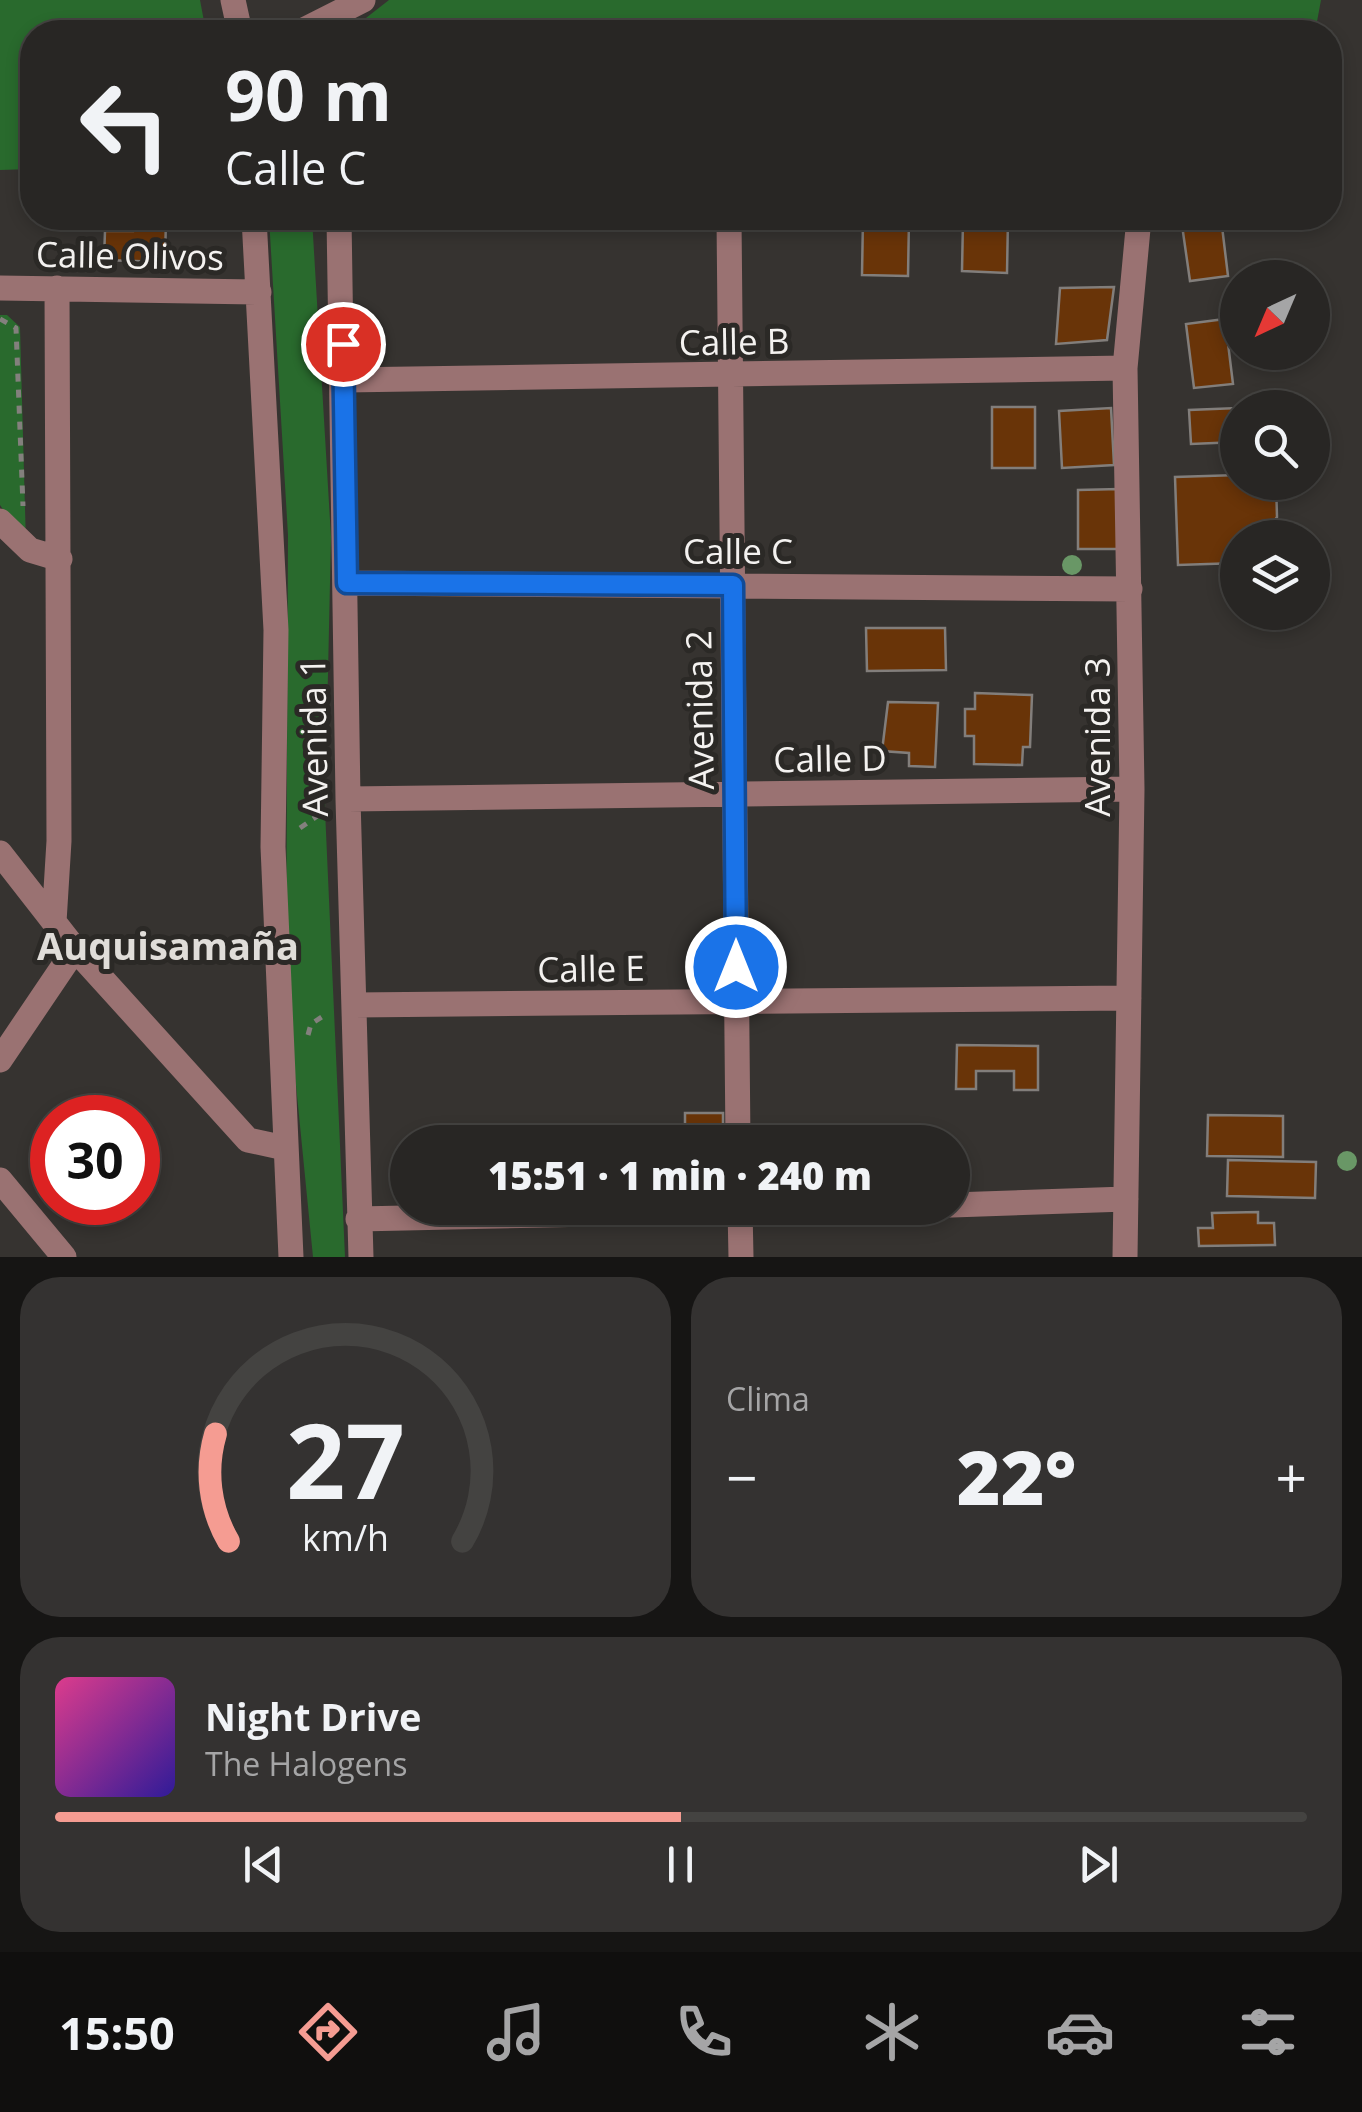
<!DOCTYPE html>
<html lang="es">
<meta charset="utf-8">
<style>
body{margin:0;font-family:"Open Sans",sans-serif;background:#343231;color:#f1f3f6;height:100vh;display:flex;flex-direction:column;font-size:38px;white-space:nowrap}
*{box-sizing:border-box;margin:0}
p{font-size:32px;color:#a5a5a6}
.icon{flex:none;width:55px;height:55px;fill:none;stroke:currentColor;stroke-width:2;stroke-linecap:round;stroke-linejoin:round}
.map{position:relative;height:1257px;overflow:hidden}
.side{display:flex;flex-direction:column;gap:20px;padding:20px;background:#161514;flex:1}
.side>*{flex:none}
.guide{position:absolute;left:20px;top:20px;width:1322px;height:210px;border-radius:40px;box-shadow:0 5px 15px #0003,0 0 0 2px #444341;background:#282624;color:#f1f3f6;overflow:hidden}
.needle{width:65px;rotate:224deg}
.fabs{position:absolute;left:1220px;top:260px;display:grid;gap:20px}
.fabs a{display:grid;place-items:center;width:110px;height:110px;border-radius:50%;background:#282624;box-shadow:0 5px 15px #0003,0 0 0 2px #444341;font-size:50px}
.speed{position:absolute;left:30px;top:1095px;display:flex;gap:20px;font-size:50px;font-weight:700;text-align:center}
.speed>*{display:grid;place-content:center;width:130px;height:130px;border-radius:50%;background:#282624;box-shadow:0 5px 15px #0003,0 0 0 2px #444341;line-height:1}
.speed .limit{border:15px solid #d22;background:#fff;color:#111}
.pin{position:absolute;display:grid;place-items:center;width:85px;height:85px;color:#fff;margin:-42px;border:5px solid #fff;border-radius:50%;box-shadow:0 2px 10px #0007}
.me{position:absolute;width:110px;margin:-55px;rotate:0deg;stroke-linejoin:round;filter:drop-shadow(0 0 8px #0008)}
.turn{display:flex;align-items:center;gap:35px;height:210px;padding:0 40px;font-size:45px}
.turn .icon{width:130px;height:130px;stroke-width:2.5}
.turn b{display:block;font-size:70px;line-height:85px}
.big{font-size:75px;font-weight:800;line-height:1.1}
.side .card{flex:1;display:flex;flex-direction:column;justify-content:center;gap:15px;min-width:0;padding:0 35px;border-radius:40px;background:#343231}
.side .dial{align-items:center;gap:0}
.dial svg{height:260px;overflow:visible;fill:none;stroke:#444341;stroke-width:7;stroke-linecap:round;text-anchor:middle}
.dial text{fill:#f1f3f6;stroke:none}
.song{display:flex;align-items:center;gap:30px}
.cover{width:120px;height:120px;border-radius:15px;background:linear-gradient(135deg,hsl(330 70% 55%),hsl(250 70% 35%))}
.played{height:10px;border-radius:5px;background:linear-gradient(90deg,#f59c92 50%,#444341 50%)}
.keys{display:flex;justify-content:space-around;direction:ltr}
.heat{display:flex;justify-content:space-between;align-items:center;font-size:55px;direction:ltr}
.side .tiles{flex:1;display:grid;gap:20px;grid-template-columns:1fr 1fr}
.card:last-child{grid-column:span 2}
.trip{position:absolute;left:390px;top:1125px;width:580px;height:100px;border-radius:50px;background:#282624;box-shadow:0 5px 15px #0003,0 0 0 2px #444341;font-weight:800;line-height:100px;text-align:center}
.menu{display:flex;height:160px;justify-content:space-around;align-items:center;background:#100f0e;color:#a5a5a6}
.menu .icon{width:70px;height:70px}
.menu .selected{color:#f59c92}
.menu b{font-size:45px;color:#f1f3f6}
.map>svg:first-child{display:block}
.green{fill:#296a2d}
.building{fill:#693408;stroke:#827e7b;stroke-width:2.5}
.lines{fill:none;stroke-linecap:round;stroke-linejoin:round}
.path{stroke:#83807d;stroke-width:5;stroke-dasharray:8 8;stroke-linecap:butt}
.minor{stroke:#9a7272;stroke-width:25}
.tree{fill:#699766}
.route-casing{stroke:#114b97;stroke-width:25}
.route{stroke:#1a73e8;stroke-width:18}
.labels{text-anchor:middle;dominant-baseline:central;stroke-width:10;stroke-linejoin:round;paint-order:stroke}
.street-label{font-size:35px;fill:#f4f2f0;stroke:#2b2926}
.neighbourhood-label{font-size:38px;font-weight:bold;fill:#e0ddd9;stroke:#2b2926}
</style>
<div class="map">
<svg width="1362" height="1257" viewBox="0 0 1362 1257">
<rect width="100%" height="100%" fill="#363330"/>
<path class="green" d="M 0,0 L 200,0 L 206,32 L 32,32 L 32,169 L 0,170 Z
M 389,0 L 1321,0 L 1316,27 L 1305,32 L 348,32 Z
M 269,218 L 312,218 L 331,537 L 325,810 L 345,1257 L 313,1257 L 286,984 L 288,535 Z
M 0,315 L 7,315 L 20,327 L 26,544 L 0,505 Z"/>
<path class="building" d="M 134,218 L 166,218 L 165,262 L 104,260 L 105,231 L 133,231 Z
M 863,218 L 1008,218 L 1007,273 L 962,271 L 963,221 L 909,219 L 908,276 L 862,275 Z
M 1181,218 L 1221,218 L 1228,276 L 1190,281 Z
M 1114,287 L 1107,340 L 1056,344 L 1060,288 Z
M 1225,319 L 1233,384 L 1194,388 L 1186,324 Z
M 992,407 L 1035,407 L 1035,468 L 992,468 Z
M 1111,408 L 1114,465 L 1062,468 L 1059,411 Z
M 1238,408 L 1238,442 L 1191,444 L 1189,410 Z
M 1238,475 L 1238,482 L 1276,482 L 1277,517 L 1262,538 L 1238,538 L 1238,563 L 1178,565 L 1175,477 Z
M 1119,489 L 1120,549 L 1078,549 L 1078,490 Z
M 866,628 L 945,628 L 946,670 L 867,671 Z
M 975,693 L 1032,695 L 1030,747 L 1023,747 L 1022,765 L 974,764 L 974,736 L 965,736 L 965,709 L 975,709 Z
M 888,702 L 938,703 L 935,767 L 909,766 L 909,753 L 882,751 Z
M 957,1045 L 1038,1046 L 1038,1090 L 1014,1090 L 1014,1071 L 976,1071 L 976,1089 L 956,1089 Z
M 685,1113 L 723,1113 L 723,1142 L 685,1142 Z
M 1208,1115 L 1283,1116 L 1283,1157 L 1207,1156 Z
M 1228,1160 L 1316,1162 L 1315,1198 L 1227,1196 Z
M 1258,1212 L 1258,1223 L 1274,1223 L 1275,1245 L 1199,1246 L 1198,1228 L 1213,1228 L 1212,1213 Z"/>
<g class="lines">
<path class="path" d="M 0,319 L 16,328 L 23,506
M 300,828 L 323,812
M 308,1035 L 311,1024 L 328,1013"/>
<path class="minor" d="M 233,0 L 240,32
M 300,32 L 363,0
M 254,218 L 276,630 L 273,847 L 291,1257
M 339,218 L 348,799 L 361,1257
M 729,218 L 738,1142
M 0,288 L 259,292
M 345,380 L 1125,368
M 0,521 L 30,550 L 60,559
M 347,583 L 1130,589
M 348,799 L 1132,789
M 0,853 L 75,949 L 248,1140 L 285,1148
M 54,922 L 59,841 L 57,288
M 354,1005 L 1129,998
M 0,1060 L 75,949
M 0,1180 L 64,1257
M 952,1205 L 1126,1199
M 740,1208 L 741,1257
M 358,1219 L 877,1208
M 1125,1257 L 1132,789 L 1125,368 L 1139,218"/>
</g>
<g class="tree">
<circle cx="1072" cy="565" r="10"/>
<circle cx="1347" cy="1161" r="10"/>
</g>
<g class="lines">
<defs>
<path id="route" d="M 343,344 L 347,583 L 733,585 L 736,967"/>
</defs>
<use href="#route" class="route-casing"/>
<use href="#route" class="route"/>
</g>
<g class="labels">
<g class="street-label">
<text transform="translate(130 255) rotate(1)">Calle Olivos</text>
<text transform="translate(734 341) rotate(-1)">Calle B</text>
<text x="738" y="550">Calle C</text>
<text transform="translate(699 710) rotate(-91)">Avenida 2</text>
<text transform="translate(313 737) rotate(-91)">Avenida 1</text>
<text transform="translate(1096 737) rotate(-90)">Avenida 3</text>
<text transform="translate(830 758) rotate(-1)">Calle D</text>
<text transform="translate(591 968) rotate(-1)">Calle E</text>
</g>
<g class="neighbourhood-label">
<text x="168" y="945">Auquisamaña</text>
</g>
</g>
</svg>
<div class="fabs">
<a><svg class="needle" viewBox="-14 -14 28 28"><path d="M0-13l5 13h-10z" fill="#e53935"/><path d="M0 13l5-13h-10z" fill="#a5a5a6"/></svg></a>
<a><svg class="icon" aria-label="search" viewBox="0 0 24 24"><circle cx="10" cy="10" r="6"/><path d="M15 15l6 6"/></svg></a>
<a><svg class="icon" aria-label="layers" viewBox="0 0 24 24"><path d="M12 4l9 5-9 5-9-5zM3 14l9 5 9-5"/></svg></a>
</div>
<div class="speed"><div class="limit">30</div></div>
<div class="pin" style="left:343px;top:344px;background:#d93025"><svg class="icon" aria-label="arrive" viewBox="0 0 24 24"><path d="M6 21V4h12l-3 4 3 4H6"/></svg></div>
<svg class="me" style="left:736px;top:967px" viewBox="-20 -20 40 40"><circle r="17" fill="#1a73e8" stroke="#fff" stroke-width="3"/><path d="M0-11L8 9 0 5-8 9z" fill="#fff"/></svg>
<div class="trip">15:51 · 1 min · 240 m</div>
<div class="guide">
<div class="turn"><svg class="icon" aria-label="left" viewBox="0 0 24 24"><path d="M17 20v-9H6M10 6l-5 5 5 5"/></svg><div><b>90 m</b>Calle C</div></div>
</div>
</div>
<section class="side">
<div class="tiles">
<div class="card dial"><svg viewBox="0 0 100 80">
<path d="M14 69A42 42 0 1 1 86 69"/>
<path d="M14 69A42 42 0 0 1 10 36" stroke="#f59c92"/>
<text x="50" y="56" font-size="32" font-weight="700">27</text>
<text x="50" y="72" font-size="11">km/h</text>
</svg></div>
<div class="card"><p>Clima</p>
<div class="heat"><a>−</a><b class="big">22°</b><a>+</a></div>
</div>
<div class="card">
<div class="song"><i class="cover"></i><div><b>Night Drive</b><p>The Halogens</p></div></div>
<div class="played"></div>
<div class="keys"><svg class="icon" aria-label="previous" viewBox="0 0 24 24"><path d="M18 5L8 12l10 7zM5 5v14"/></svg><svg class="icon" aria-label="pause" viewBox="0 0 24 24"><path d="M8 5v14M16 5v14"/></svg><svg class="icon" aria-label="next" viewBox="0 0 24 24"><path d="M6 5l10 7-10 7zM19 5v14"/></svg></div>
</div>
</div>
</section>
<nav class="menu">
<b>15:50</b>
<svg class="icon selected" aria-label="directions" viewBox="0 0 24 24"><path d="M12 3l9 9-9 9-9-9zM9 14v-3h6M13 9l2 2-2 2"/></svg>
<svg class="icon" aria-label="music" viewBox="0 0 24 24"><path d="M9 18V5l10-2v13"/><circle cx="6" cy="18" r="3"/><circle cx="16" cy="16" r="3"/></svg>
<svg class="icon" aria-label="phone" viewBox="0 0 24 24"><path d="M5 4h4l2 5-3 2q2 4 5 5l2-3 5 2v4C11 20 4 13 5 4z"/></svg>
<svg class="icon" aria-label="climate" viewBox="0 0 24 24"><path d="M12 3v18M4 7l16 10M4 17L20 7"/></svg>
<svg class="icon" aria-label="car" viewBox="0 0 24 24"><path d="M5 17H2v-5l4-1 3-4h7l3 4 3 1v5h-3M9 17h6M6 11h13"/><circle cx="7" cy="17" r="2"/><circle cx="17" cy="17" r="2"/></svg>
<svg class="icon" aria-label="filters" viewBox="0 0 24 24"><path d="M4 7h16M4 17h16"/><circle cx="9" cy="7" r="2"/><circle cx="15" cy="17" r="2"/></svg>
</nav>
